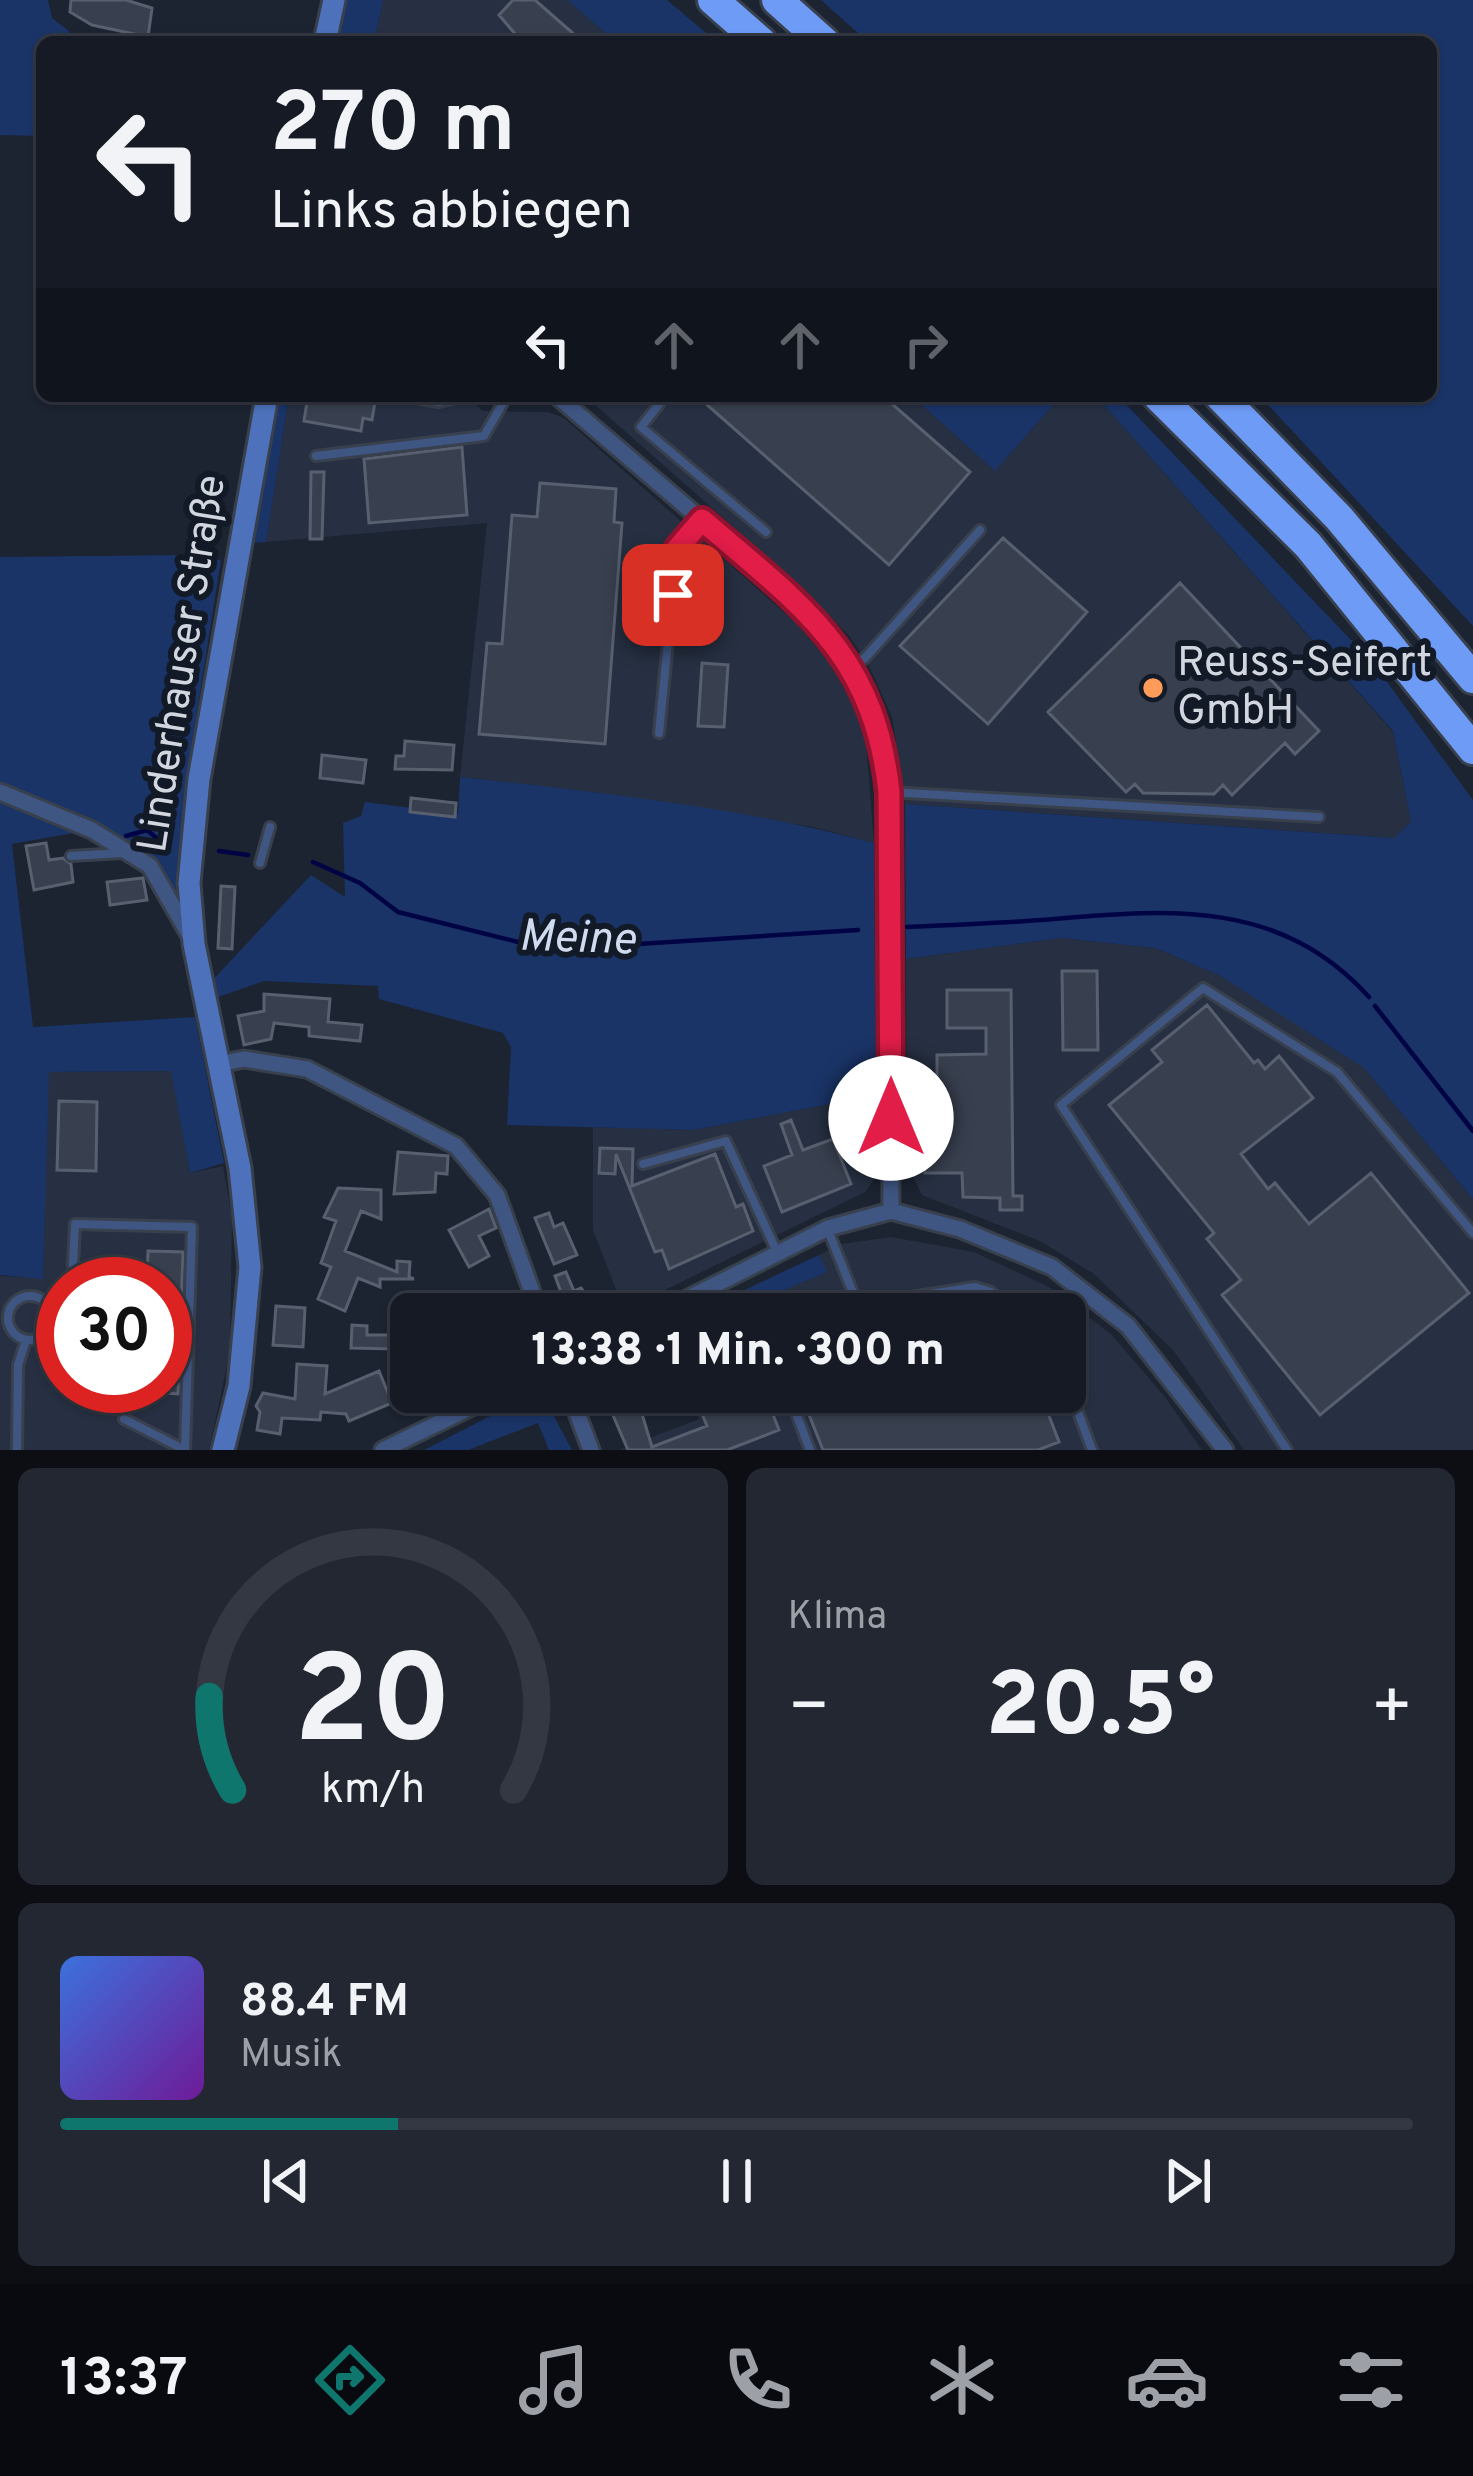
<!DOCTYPE html>
<html lang="de">
<meta charset="utf-8">
<style>
body{margin:0;font-family:Overpass,sans-serif;background:#222732;color:#f1f3f6;height:100vh;display:flex;flex-direction:column;font-size:45px;white-space:nowrap}
*{box-sizing:border-box;margin:0}
p{font-size:39px;color:#9da1a7}
.icon{flex:none;width:66px;height:66px;fill:none;stroke:currentColor;stroke-width:2;stroke-linecap:round;stroke-linejoin:round}
.map{position:relative;height:1450px;overflow:hidden}
.panel{display:flex;flex-direction:column;gap:18px;padding:18px;background:#0c0e14;flex:1}
.panel>*{flex:none}
.top-card{position:absolute;left:36px;top:36px;width:1401px;height:366px;border-radius:18px;box-shadow:0 3px 9px #0004,0 0 0 3px #343842;background:#151a25;color:#f1f3f6;overflow:hidden}
.speed{position:absolute;left:36px;top:1257px;display:flex;gap:24px;font-size:60px;font-weight:700;text-align:center}
.speed>*{display:grid;place-content:center;width:156px;height:156px;border-radius:50%;background:#151a25;box-shadow:0 3px 9px #0004,0 0 0 3px #343842;line-height:1}
.speed .limit{border:18px solid #d22;background:#fff;color:#111}
.pin{position:absolute;display:grid;place-items:center;width:102px;height:102px;color:#fff;margin:-51px;border-radius:24px;box-shadow:0 6px 18px #0006}
.me{position:absolute;width:132px;margin:-66px;rotate:0deg;stroke-linejoin:round;filter:drop-shadow(0 0 9px #0008)}
.turn{display:flex;align-items:center;gap:42px;height:252px;padding:0 36px;font-size:54px}
.turn .icon{width:156px;height:156px;stroke-width:2.5}
.turn b{display:block;font-size:84px;line-height:102px}
.lanes{display:flex;align-items:center;height:114px;padding:0 36px;background:#0003;justify-content:center;gap:60px;direction:ltr}
.lanes .off{opacity:.35}
.big{font-size:90px;font-weight:800;line-height:1.1}
.panel .widget{flex:1;display:flex;flex-direction:column;justify-content:center;gap:18px;min-width:0;padding:0 42px;border-radius:18px;background:#222732}
.panel .dial{align-items:center;gap:0}
.dial svg{height:312px;overflow:visible;fill:none;stroke:#343842;stroke-width:7;stroke-linecap:round;text-anchor:middle}
.dial text{fill:#f1f3f6;stroke:none}
.song{display:flex;align-items:center;gap:36px}
.cover{width:144px;height:144px;border-radius:18px;background:linear-gradient(135deg,hsl(220 70% 55%),hsl(280 70% 35%))}
.played{height:12px;border-radius:6px;background:linear-gradient(90deg,#0f766e 25%,#343842 25%)}
.keys{display:flex;justify-content:space-around;direction:ltr}
.heat{display:flex;justify-content:space-between;align-items:center;font-size:66px;direction:ltr}
.panel .tiles{flex:1;display:grid;gap:18px;grid-template-columns:1fr 1fr}
.widget:last-child{grid-column:span 2}
.trip{position:absolute;left:390px;top:1293px;width:696px;height:120px;border-radius:18px;background:#151a25;box-shadow:0 3px 9px #0004,0 0 0 3px #343842;font-weight:800;line-height:120px;text-align:center}
.tabs{display:flex;height:192px;justify-content:space-around;align-items:center;background:#080a0f;color:#9da1a7}
.tabs .icon{width:84px;height:84px}
.tabs .on{color:#0f766e}
.tabs b{font-size:54px;color:#f1f3f6}
.map>svg:first-child{display:block}
.built{fill:#263042;fill-rule:evenodd}
.green{fill:#1a3467}
.lines{fill:none;stroke-linecap:round;stroke-linejoin:round}
.stream{stroke:#000445;stroke-width:4.5}
.building{fill:#383f4e;stroke:#586070;stroke-width:3}
.service-casing{stroke:#39404d;stroke-width:14}
.minor-casing{stroke:#39404d;stroke-width:21}
.secondary-casing{stroke:#39404d;stroke-width:27}
.motorway-casing{stroke:#39404d;stroke-width:36}
.service{stroke:#3f5683;stroke-width:8}
.minor{stroke:#3f5683;stroke-width:15}
.secondary{stroke:#4d71ba;stroke-width:21}
.motorway{stroke:#6d9bf6;stroke-width:30}
.route-casing{stroke:#92132f;stroke-width:30}
.route{stroke:#e11d48;stroke-width:21}
.poi-dot{fill:#fe9b59;stroke:#131a27;stroke-width:4.5}
.labels{text-anchor:middle;dominant-baseline:central;stroke-width:12;stroke-linejoin:round;paint-order:stroke}
.street-label{font-size:42px;fill:#d1d6df;stroke:#131a27}
.poi-label{font-size:42px;fill:#d1d6df;stroke:#131a27;text-anchor:start}
.water-label{font-size:45px;font-style:italic;fill:#d0dbef;stroke:#131a27}
</style>
<div class="map">
<svg width="1473" height="1450" viewBox="0 0 1473 1450">
<rect width="100%" height="100%" fill="#1c2331"/>
<path class="built" d="M 383,0 L 567,0 L 616,42 L 374,42 Z
M 289,396 L 466,396 L 483,411 L 548,412 L 564,418 L 796,623 L 829,662 L 856,709 L 866,740 L 874,843 L 813,827 L 591,792 L 460,777 L 487,523 L 266,542 Z
M 585,396 L 912,396 L 995,471 L 1061,396 L 1096,396 L 1393,732 L 1411,822 L 1394,838 L 905,804 L 892,717 L 869,666 L 850,637 L 806,591 Z
M 1061,938 L 1155,948 L 1219,975 L 1293,1021 L 1364,1068 L 1473,1199 L 1473,1450 L 1244,1450 L 1173,1350 L 1094,1274 L 1040,1241 L 922,1195 L 907,1166 L 906,959 Z
M 172,1071 L 190,1173 L 223,1166 L 232,1218 L 230,1352 L 209,1450 L 0,1450 L 0,1276 L 43,1278 L 48,1072 ZM 63,1284 L 165,1284 L 165,1386 L 63,1386 Z
M 876,1095 L 874,1179 L 865,1192 L 624,1310 L 593,1230 L 593,1127 L 694,1130 Z
M 891,1237 L 974,1252 L 1049,1287 L 1111,1334 L 1165,1397 L 1202,1450 L 619,1450 L 699,1419 L 696,1402 L 711,1396 L 720,1410 L 769,1392 L 1065,1392 L 1065,1314 L 744,1314 L 742,1308 L 826,1272 L 819,1255 L 841,1244 Z"/>
<path class="green" d="M 0,0 L 48,0 L 52,18 L 69,31 L 69,42 L 42,42 L 42,136 L 0,135 Z
M 345,0 L 383,0 L 374,42 L 336,42 Z
M 567,0 L 667,0 L 717,42 L 616,42 Z
M 821,0 L 1473,0 L 1473,626 L 1260,396 L 1431,396 L 1431,42 L 868,42 Z
M 275,396 L 289,396 L 266,542 L 248,543 Z
M 912,396 L 1061,396 L 995,471 Z
M 1096,396 L 1118,396 L 1374,664 L 1473,800 L 1473,1199 L 1364,1068 L 1219,975 L 1155,948 L 1061,938 L 906,959 L 905,804 L 1394,838 L 1411,822 L 1393,731 Z
M 184,555 L 221,560 L 188,769 L 183,917 C 150,838 77,810 0,785 L 0,557 Z
M 460,777 C 598,792 739,807 874,843 L 876,1095 L 694,1130 L 507,1125 L 511,1047 L 503,1033 L 379,999 L 378,986 L 264,981 L 210,1000 L 208,985 L 311,875 L 345,897 L 343,823 L 361,816 L 365,802 L 458,814 Z
M 0,788 L 79,832 L 12,844 L 33,1027 L 195,1017 L 224,1163 L 190,1173 L 171,1071 L 49,1072 L 43,1279 L 0,1275 Z
M 819,1255 L 827,1272 L 742,1308 L 736,1294 Z
M 519,1401 L 549,1407 L 572,1450 L 549,1450 L 538,1423 L 468,1450 L 424,1450 Z"/>
<g class="lines">
<path class="stream" d="M 126,836 L 147,830 L 166,846
M 219,851 L 248,855
M 313,862 L 360,883 L 398,912 L 522,943 L 575,948 L 858,930
M 907,927 C 956,925 1005,923 1054,919 C 1173,909 1281,900 1369,997
M 1375,1006 L 1473,1131"/>
</g>
<path class="building" d="M 71,0 L 126,0 L 152,8 L 148,37 L 92,25 L 70,12 Z
M 513,0 L 535,0 L 583,42 L 522,42 L 499,15 Z
M 308,396 L 376,396 L 372,420 L 363,418 L 361,431 L 304,421 Z
M 697,396 L 883,396 L 970,472 L 889,565 Z
M 462,447 L 467,515 L 369,523 L 364,459 Z
M 311,472 L 324,472 L 322,539 L 310,539 Z
M 540,483 L 616,489 L 614,522 L 622,523 L 605,744 L 479,734 L 487,643 L 502,644 L 512,515 L 537,517 Z
M 1003,538 L 1087,612 L 988,724 L 900,646 Z
M 1180,583 L 1319,731 L 1295,754 L 1285,743 L 1232,795 L 1223,785 L 1214,794 L 1143,793 L 1135,784 L 1126,792 L 1048,712 Z
M 702,663 L 728,665 L 724,727 L 698,726 Z
M 405,741 L 454,745 L 452,770 L 395,769 L 396,756 L 404,756 Z
M 322,755 L 366,760 L 363,783 L 320,778 Z
M 411,798 L 456,803 L 455,817 L 410,812 Z
M 46,843 L 49,860 L 63,858 L 71,864 L 73,882 L 34,890 L 26,846 Z
M 143,878 L 147,900 L 110,905 L 107,882 Z
M 221,886 L 235,887 L 232,949 L 218,948 Z
M 1062,971 L 1097,971 L 1098,1050 L 1063,1050 Z
M 947,990 L 1011,990 L 1013,1196 L 1022,1196 L 1022,1210 L 1000,1210 L 1000,1198 L 963,1197 L 962,1173 L 925,1173 L 925,1111 L 937,1111 L 937,1055 L 986,1054 L 986,1028 L 947,1028 Z
M 264,994 L 330,999 L 328,1022 L 362,1025 L 360,1041 L 309,1036 L 309,1027 L 274,1023 L 271,1039 L 244,1045 L 238,1016 L 264,1011 Z
M 1207,1005 L 1254,1063 L 1258,1060 L 1265,1069 L 1279,1056 L 1313,1098 L 1241,1154 L 1268,1189 L 1275,1183 L 1309,1224 L 1371,1173 L 1469,1293 L 1320,1415 L 1222,1295 L 1241,1280 L 1207,1239 L 1214,1233 L 1109,1105 L 1162,1062 L 1152,1050 Z
M 59,1101 L 97,1102 L 96,1171 L 57,1170 Z
M 791,1120 L 803,1150 L 833,1139 L 851,1184 L 782,1212 L 764,1166 L 792,1155 L 781,1124 Z
M 600,1148 L 633,1149 L 632,1186 L 715,1154 L 736,1207 L 743,1204 L 753,1231 L 669,1269 L 662,1250 L 655,1252 L 616,1154 L 615,1174 L 599,1173 Z
M 398,1152 L 448,1156 L 447,1174 L 436,1173 L 435,1192 L 394,1194 Z
M 338,1188 L 381,1190 L 381,1219 L 361,1211 L 345,1251 L 397,1272 L 397,1261 L 410,1262 L 409,1277 L 414,1279 L 380,1279 L 380,1287 L 358,1278 L 345,1311 L 318,1299 L 331,1267 L 321,1263 L 336,1221 L 324,1217 Z
M 489,1209 L 496,1228 L 479,1236 L 489,1256 L 469,1267 L 449,1230 Z
M 549,1213 L 554,1227 L 563,1223 L 577,1255 L 554,1264 L 535,1218 Z
M 148,1251 L 183,1252 L 178,1394 L 165,1393 L 165,1284 L 147,1284 Z
M 566,1272 L 574,1291 L 581,1288 L 585,1293 L 593,1314 L 569,1314 L 555,1276 Z
M 276,1306 L 305,1308 L 303,1347 L 273,1345 Z
M 352,1325 L 367,1326 L 367,1335 L 390,1335 L 395,1349 L 351,1348 Z
M 297,1364 L 327,1366 L 325,1394 L 379,1371 L 392,1403 L 349,1421 L 346,1414 L 321,1412 L 320,1420 L 282,1418 L 280,1434 L 257,1430 L 260,1412 L 256,1406 L 263,1393 L 295,1399 Z
M 623,1392 L 666,1392 L 639,1404 L 652,1447 L 707,1426 L 693,1392 L 708,1392 L 716,1413 L 765,1394 L 779,1430 L 727,1450 L 628,1450 L 612,1413 L 628,1406 Z
M 800,1392 L 1040,1392 L 1059,1442 L 1038,1450 L 823,1450 Z"/>
<g class="lines">
<defs>
<path id="service" d="M 403,396 L 439,402 L 466,396
M 652,396 L 660,403 L 641,427 L 766,532
M 316,456 L 484,436 L 507,396
M 852,666 L 865,658 L 980,530
M 659,733 L 677,549 L 701,522
M 889,792 L 1319,817
M 71,856 L 122,853
M 260,863 L 270,827
M 643,1164 L 726,1141 L 777,1252
M 828,1230 L 855,1298 L 873,1303 L 975,1287 L 991,1292 L 1017,1314
M 85,1284 L 73,1265 L 75,1224 L 192,1227 L 185,1450
M8 1318a22 22 0 1 1 44 0a22 22 0 1 1-44 0Z
M 813,1314 L 855,1298
M 1065,1377 L 1092,1450
M 788,1392 L 810,1450
M 124,1419 L 185,1450
M 17,1450 L 18,1365 L 26,1340
M 1287,1450 L 1061,1105 L 1203,988 L 1337,1072 L 1473,1233"/>
<path id="minor" d="M 557,396 L 788,594 L 828,634 L 871,703 L 884,747 L 889,792 L 891,1211
M 0,792 L 92,830 L 150,866 L 190,936
M 219,1064 L 244,1059 L 307,1069 L 456,1146 L 497,1195 L 540,1314
M 657,1314 L 828,1228 L 891,1211 L 960,1229 L 1052,1267 L 1128,1326 L 1225,1450
M 569,1392 L 591,1450
M 383,1450 L 502,1392"/>
<path id="secondary" d="M 325,42 L 334,0
M 223,1450 L 239,1386 L 250,1267 L 240,1168 L 194,944 L 189,883 L 199,779 L 267,396"/>
<path id="motorway" d="M 713,0 L 761,42
M 777,0 L 824,42
M 1158,396 L 1308,545 L 1473,749
M 1220,396 L 1339,518 L 1473,678"/>
</defs>
<use href="#service" class="service-casing"/>
<use href="#minor" class="minor-casing"/>
<use href="#secondary" class="secondary-casing"/>
<use href="#motorway" class="motorway-casing"/>
<use href="#service" class="service"/>
<use href="#minor" class="minor"/>
<use href="#secondary" class="secondary"/>
<use href="#motorway" class="motorway"/>
</g>
<g class="lines">
<defs>
<path id="route" d="M 673,595 L 677,549 L 702,520 C 802,606 874,653 889,792 L 891,1118"/>
</defs>
<use href="#route" class="route-casing"/>
<use href="#route" class="route"/>
</g>
<circle class="poi-dot" cx="1153" cy="688" r="12"/>
<g class="labels">
<g class="street-label">
<text transform="translate(184 664) rotate(-81)">Linderhauser Straße</text>
</g>
<g class="poi-label">
<text x="1177" y="664">Reuss-Seifert<tspan x="1177" dy="48">GmbH</tspan></text>
</g>
<g class="water-label">
<text transform="translate(577 940) rotate(2)">Meine</text>
</g>
</g>
</svg>
<div class="speed"><div class="limit">30</div></div>
<div class="pin" style="left:673px;top:595px;background:#d93025"><svg class="icon" aria-label="arrive" viewBox="0 0 24 24"><path d="M6 21V4h12l-3 4 3 4H6"/></svg></div>
<svg class="me" style="left:891px;top:1118px" viewBox="-20 -20 40 40"><circle r="19" fill="#fff"/><path d="M0-13L10 11 0 6-10 11z" fill="#e11d48"/></svg>
<div class="trip">13:38 · 1 Min. · 300 m</div>
<div class="top-card">
<div class="turn"><svg class="icon" aria-label="left" viewBox="0 0 24 24"><path d="M17 20v-9H6M10 6l-5 5 5 5"/></svg><div><b>270 m</b>Links abbiegen</div></div>
<div class="lanes"><svg class="icon" aria-label="left" viewBox="0 0 24 24"><path d="M17 20v-9H6M10 6l-5 5 5 5"/></svg><svg class="icon off" aria-label="ahead" viewBox="0 0 24 24"><path d="M12 20V5M6 11l6-6 6 6"/></svg><svg class="icon off" aria-label="ahead" viewBox="0 0 24 24"><path d="M12 20V5M6 11l6-6 6 6"/></svg><svg class="icon off" aria-label="right" viewBox="0 0 24 24"><path d="M7 20v-9h11M14 6l5 5-5 5"/></svg></div>
</div>
</div>
<section class="panel">
<div class="tiles">
<div class="widget dial"><svg viewBox="0 0 100 80">
<path d="M14 69A42 42 0 1 1 86 69"/>
<path d="M14 69A42 42 0 0 1 8 45" stroke="#0f766e"/>
<text x="50" y="56" font-size="32" font-weight="700">20</text>
<text x="50" y="72" font-size="11">km/h</text>
</svg></div>
<div class="widget"><p>Klima</p>
<div class="heat"><a>−</a><b class="big">20.5°</b><a>+</a></div>
</div>
<div class="widget">
<div class="song"><i class="cover"></i><div><b>88.4 FM</b><p>Musik</p></div></div>
<div class="played"></div>
<div class="keys"><svg class="icon" aria-label="previous" viewBox="0 0 24 24"><path d="M18 5L8 12l10 7zM5 5v14"/></svg><svg class="icon" aria-label="pause" viewBox="0 0 24 24"><path d="M8 5v14M16 5v14"/></svg><svg class="icon" aria-label="next" viewBox="0 0 24 24"><path d="M6 5l10 7-10 7zM19 5v14"/></svg></div>
</div>
</div>
</section>
<nav class="tabs">
<b>13:37</b>
<svg class="icon on" aria-label="directions" viewBox="0 0 24 24"><path d="M12 3l9 9-9 9-9-9zM9 14v-3h6M13 9l2 2-2 2"/></svg>
<svg class="icon" aria-label="music" viewBox="0 0 24 24"><path d="M9 18V5l10-2v13"/><circle cx="6" cy="18" r="3"/><circle cx="16" cy="16" r="3"/></svg>
<svg class="icon" aria-label="phone" viewBox="0 0 24 24"><path d="M5 4h4l2 5-3 2q2 4 5 5l2-3 5 2v4C11 20 4 13 5 4z"/></svg>
<svg class="icon" aria-label="climate" viewBox="0 0 24 24"><path d="M12 3v18M4 7l16 10M4 17L20 7"/></svg>
<svg class="icon" aria-label="car" viewBox="0 0 24 24"><path d="M5 17H2v-5l4-1 3-4h7l3 4 3 1v5h-3M9 17h6M6 11h13"/><circle cx="7" cy="17" r="2"/><circle cx="17" cy="17" r="2"/></svg>
<svg class="icon" aria-label="filters" viewBox="0 0 24 24"><path d="M4 7h16M4 17h16"/><circle cx="9" cy="7" r="2"/><circle cx="15" cy="17" r="2"/></svg>
</nav>
